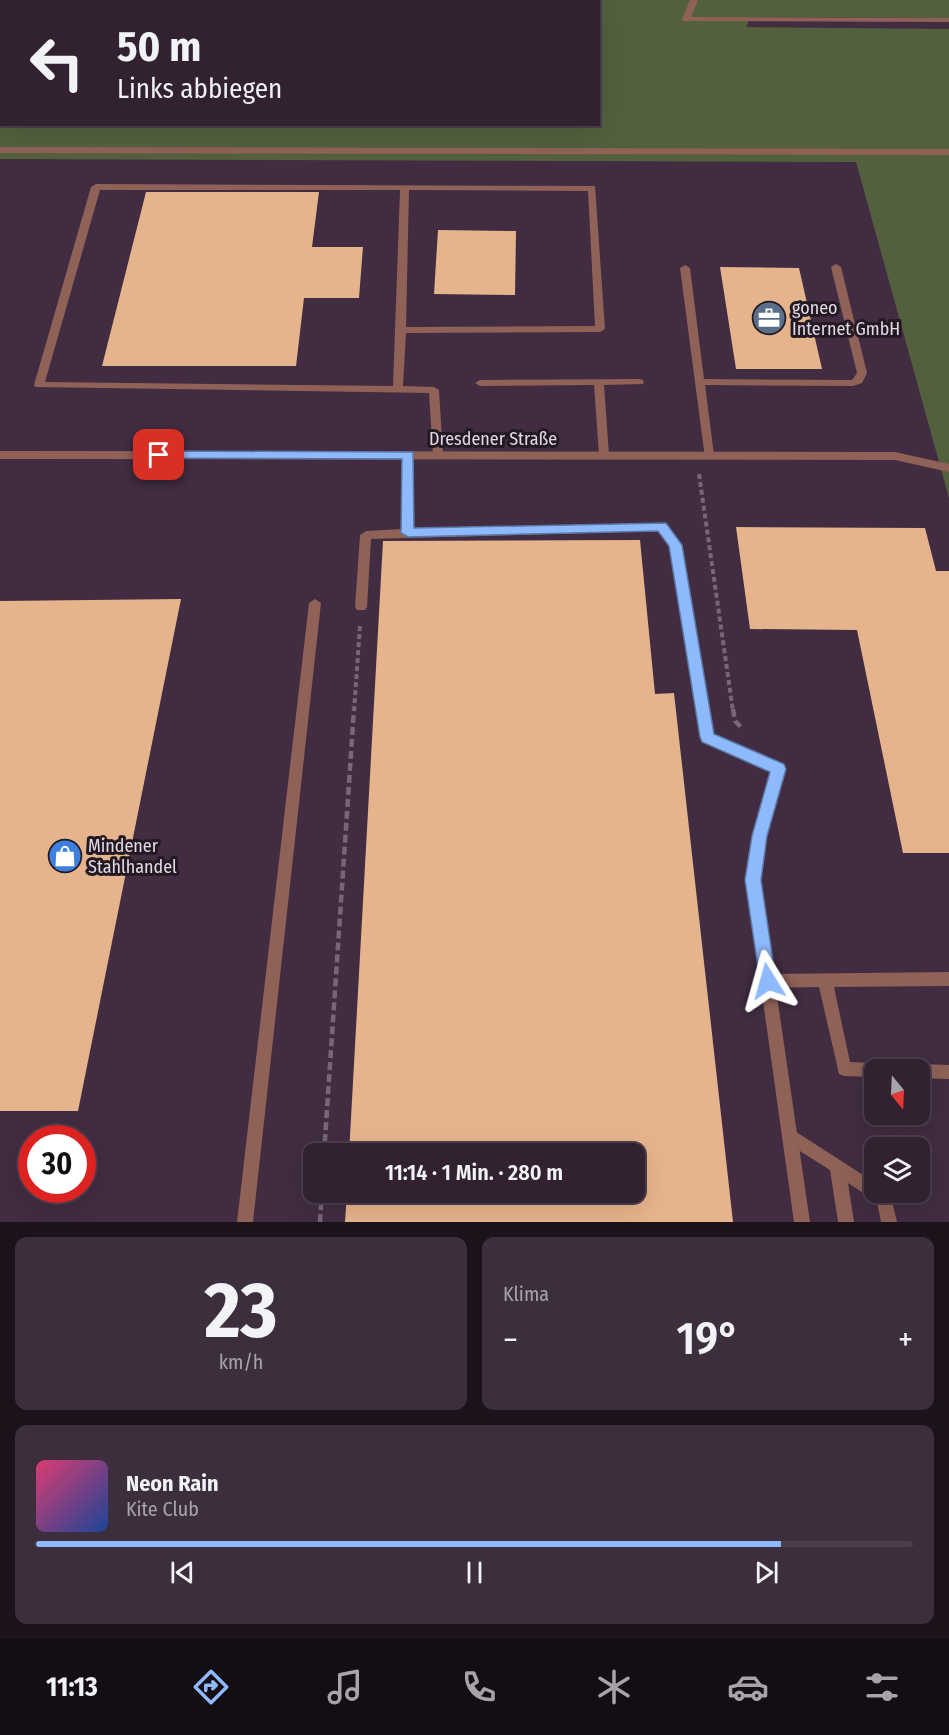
<!DOCTYPE html>
<html lang="de">
<meta charset="utf-8">
<style>
body{margin:0;font-family:"Fira Sans Condensed",sans-serif;background:#3d2e3d;color:#f1f3f6;height:100vh;display:flex;flex-direction:column;font-size:22px;white-space:nowrap}
*{box-sizing:border-box;margin:0}
p{font-size:20px;color:#a8a3ab}
.icon{flex:none;width:33px;height:33px;fill:none;stroke:currentColor;stroke-width:2;stroke-linecap:round;stroke-linejoin:round}
.map{position:relative;height:1222px;overflow:hidden}
.details{display:flex;flex-direction:column;gap:15px;padding:15px;background:#1b121b;flex:1}
.details>*{flex:none}
.hud{position:absolute;left:0px;top:0px;width:600px;height:126px;box-shadow:0 6px 24px #0002,0 0 0 2px #4c3e4d;background:#312131;color:#f1f3f6;overflow:hidden}
.needle{width:39px;rotate:162deg}
.buttons{position:absolute;left:864px;top:1059px;display:grid;gap:12px}
.buttons a{display:grid;place-items:center;width:66px;height:66px;border-radius:12px;background:#312131;box-shadow:0 6px 24px #0002,0 0 0 2px #4c3e4d;font-size:30px}
.speed{position:absolute;left:18px;top:1125px;display:flex;gap:12px;font-size:30px;font-weight:700;text-align:center}
.speed>*{display:grid;place-content:center;width:78px;height:78px;border-radius:50%;background:#312131;box-shadow:0 6px 24px #0002,0 0 0 2px #4c3e4d;line-height:1}
.speed .limit{border:9px solid #d22;background:#fff;color:#111}
.pin{position:absolute;display:grid;place-items:center;width:51px;height:51px;color:#fff;margin:-26px;border-radius:12px;box-shadow:0 3px 9px #0006}
.me{position:absolute;width:66px;margin:-33px;rotate:352deg;stroke-linejoin:round;filter:drop-shadow(0 0 4px #0008)}
.turn{display:flex;align-items:center;gap:21px;height:126px;padding:0 18px;font-size:27px}
.turn .icon{width:78px;height:78px;stroke-width:2.5}
.turn b{display:block;font-size:42px;line-height:51px}
.big{font-size:45px;font-weight:600;line-height:1.1}
.details .widget{flex:1;display:flex;flex-direction:column;justify-content:center;gap:9px;min-width:0;padding:0 21px;border-radius:12px;background:#3d2e3d}
.details .dial{align-items:center;gap:0}
.dial b{font-size:78px;line-height:1}
.song{display:flex;align-items:center;gap:18px}
.cover{width:72px;height:72px;border-radius:9px;background:linear-gradient(135deg,hsl(340 70% 55%),hsl(220 70% 35%))}
.played{height:6px;border-radius:3px;background:linear-gradient(90deg,#8eb9fc 85%,#4c3e4d 85%)}
.keys{display:flex;justify-content:space-around;direction:ltr}
.heat{display:flex;justify-content:space-between;align-items:center;font-size:33px;direction:ltr}
.details .tiles{flex:1;display:grid;gap:15px;grid-template-columns:1fr 1fr}
.widget:last-child{grid-column:span 2}
.trip{position:absolute;left:303px;top:1143px;width:342px;height:60px;border-radius:12px;background:#312131;box-shadow:0 6px 24px #0002,0 0 0 2px #4c3e4d;font-weight:600;line-height:60px;text-align:center}
.menu{display:flex;height:96px;justify-content:space-around;align-items:center;background:#140d14;color:#a8a3ab}
.menu .icon{width:42px;height:42px}
.menu .current{color:#8eb9fc}
.menu b{font-size:27px;color:#f1f3f6}
.map>svg:first-child{display:block}
.green{fill:#53603e;fill-rule:evenodd}
.building{fill:#e6b48c}
.lines{fill:none;stroke-linecap:round;stroke-linejoin:round}
.path-far1{stroke:#786678;stroke-width:4;stroke-dasharray:5 3;stroke-linecap:butt}
.path{stroke:#786678;stroke-width:4.5;stroke-dasharray:8 4;stroke-linecap:butt}
.lane{fill:#8f6157;fill-rule:evenodd}
.street{fill:#8f6157;fill-rule:evenodd}
.route{fill:#8eb9fc;stroke:#5c78a4;stroke-width:1.5}
.labels{text-anchor:middle;dominant-baseline:central;stroke-width:6;stroke-linejoin:round;paint-order:stroke}
.poi-label{font-size:18px;fill:#e5d7e4;stroke:#221922;text-anchor:start}
.street-label{font-size:18px;fill:#e5d7e4;stroke:#221922}
</style>
<div class="map">
<svg width="949" height="1222" viewBox="0 0 949 1222">
<rect width="100%" height="100%" fill="#412c41"/>
<path class="green" d="M 0,0 L 949,0 L 949,18 L 751,17 L 746,27 L 949,29 L 949,498 L 856,162 L 0,159 ZM 2,2 L 598,2 L 598,124 L 2,124 Z"/>
<path class="building" d="M 146,192 L 319,192 L 312,247 L 363,247 L 359,298 L 304,298 L 296,366 L 102,366 Z
M 438,230 L 516,231 L 515,295 L 434,294 Z
M 720,267 L 799,268 L 822,369 L 736,369 Z
M 736,527 L 925,528 L 936,571 L 949,571 L 949,853 L 903,853 L 857,630 L 750,629 Z
M 640,540 L 655,694 L 674,693 L 733,1222 L 345,1222 L 347,1192 L 634,1192 L 634,1154 L 349,1154 L 383,541 Z
M 181,599 L 78,1111 L 0,1111 L 0,601 Z"/>
<g class="lines">
<path class="path-far1" d="M 699,474 L 733,711
M 354,711 L 360,626"/>
<path class="path" d="M 733,709 L 735,721 L 742,728
M 324,1154 L 354,709
M 320,1222 L 322,1192"/>
<path class="lane" d="M 690,0 L 698,0 L 691,17 L 949,18 L 949,22 L 683,21 L 682,19 Z
M 0,147 L 949,149 L 949,155 L 0,153 Z
M 96,184 L 595,186 L 605,329 L 600,332 L 406,333 L 403,386 L 434,387 L 439,390 L 443,455 L 438,459 L 433,455 L 429,393 L 35,387 L 34,385 L 91,187 ZM 100,190 L 400,190 L 393,386 L 45,382 ZM 409,190 L 588,191 L 595,326 L 406,327 Z
M 836,264 L 841,267 L 867,373 L 862,383 L 853,386 L 705,385 L 714,455 L 713,458 L 705,458 L 680,268 L 685,265 L 690,268 L 704,379 L 852,380 L 857,373 L 831,267 Z
M 639,379 L 643,380 L 644,382 L 643,384 L 604,385 L 609,455 L 604,459 L 599,455 L 594,385 L 480,386 L 475,383 L 480,380 Z
M 409,451 L 414,455 L 414,529 L 666,524 L 682,545 L 713,734 L 784,765 L 786,769 L 784,773 L 779,774 L 774,773 L 702,741 L 701,737 L 670,546 L 659,531 L 371,539 L 367,607 L 365,610 L 357,610 L 355,607 L 360,535 L 366,531 L 402,529 L 404,455 Z
M 315,599 L 321,603 L 253,1222 L 237,1222 L 309,603 Z
M 949,972 L 949,986 L 834,987 L 850,1062 L 874,1063 L 879,1065 L 881,1070 L 874,1070 L 874,1077 L 844,1076 L 839,1074 L 819,987 L 768,988 L 763,986 L 761,981 L 763,976 L 768,974 Z
M 920,1064 L 949,1065 L 949,1079 L 920,1078 L 920,1070 L 913,1070 L 915,1066 Z
M 790,1128 L 874,1182 L 874,1192 L 890,1192 L 897,1222 L 881,1222 L 877,1202 L 848,1183 L 854,1222 L 838,1222 L 830,1170 L 784,1141 L 782,1136 L 784,1131 Z"/>
<path class="street" d="M 0,451 L 895,452 L 949,464 L 949,472 L 895,460 L 0,459 Z
M 779,764 L 784,765 L 786,769 L 766,836 L 760,880 L 810,1222 L 794,1222 L 746,880 L 752,836 L 772,769 L 774,765 Z"/>
</g>
<path class="route" d="M 159,451 L 413,452 L 414,528 L 666,523 L 682,545 L 714,734 L 784,764 L 786,769 L 767,836 L 761,880 L 776,981 L 774,986 L 768,988 L 762,986 L 760,981 L 745,880 L 752,836 L 770,772 L 702,742 L 700,737 L 669,546 L 658,531 L 408,537 L 401,533 L 402,459 L 154,458 L 153,455 Z"/>
<defs>
<symbol id="office-disc" viewBox="-11 -11 22 22"><circle r="9.5" fill="#5c6f8a" stroke="#221922"/><path d="M-6-3h4V-5.5h4V-3h4V5H-6ZM-1-4.5V-3h2v-1.5ZM-6 0V1H6V0Z" fill="#fff"/></symbol>
<symbol id="shop-disc" viewBox="-11 -11 22 22"><circle r="9.5" fill="#3f7fe0" stroke="#221922"/><path d="M-5-2.5h2.3a2.7 3.5 0 0 1 5.4 0H5L5.5 6h-11ZM-1.5-2.5h3a1.5 2.3 0 0 0-3 0Z" fill="#fff"/></symbol>
</defs>
<g fill-rule="evenodd">
<use href="#office-disc" x="750" y="299" width="38" height="38"/>
<use href="#shop-disc" x="46" y="837" width="38" height="38"/>
</g>
<g class="labels">
<g class="poi-label">
<text x="792" y="308">goneo<tspan x="792" dy="21">Internet GmbH</tspan></text>
<text x="88" y="846">Mindener<tspan x="88" dy="21">Stahlhandel</tspan></text>
</g>
<g class="street-label">
<text x="493" y="439">Dresdener Straße</text>
</g>
</g>
</svg>
<div class="buttons">
<a><svg class="needle" viewBox="-14 -14 28 28"><path d="M0-13l5 13h-10z" fill="#e53935"/><path d="M0 13l5-13h-10z" fill="#a8a3ab"/></svg></a>
<a><svg class="icon" aria-label="layers" viewBox="0 0 24 24"><path d="M12 4l9 5-9 5-9-5zM3 14l9 5 9-5"/></svg></a>
</div>
<div class="speed"><div class="limit">30</div></div>
<div class="pin" style="left:159px;top:455px;background:#d93025"><svg class="icon" aria-label="arrive" viewBox="0 0 24 24"><path d="M6 21V4h12l-3 4 3 4H6"/></svg></div>
<svg class="me" style="left:768px;top:981px" viewBox="-20 -20 40 40"><path d="M0-17L14 15 0 8-14 15z" fill="#8eb9fc" stroke="#fff" stroke-width="4"/></svg>
<div class="trip">11:14 · 1 Min. · 280 m</div>
<div class="hud">
<div class="turn"><svg class="icon" aria-label="left" viewBox="0 0 24 24"><path d="M17 20v-9H6M10 6l-5 5 5 5"/></svg><div><b>50 m</b>Links abbiegen</div></div>
</div>
</div>
<section class="details">
<div class="tiles">
<div class="widget dial"><b>23</b><p>km/h</p></div>
<div class="widget"><p>Klima</p>
<div class="heat"><a>−</a><b class="big">19°</b><a>+</a></div>
</div>
<div class="widget">
<div class="song"><i class="cover"></i><div><b>Neon Rain</b><p>Kite Club</p></div></div>
<div class="played"></div>
<div class="keys"><svg class="icon" aria-label="previous" viewBox="0 0 24 24"><path d="M18 5L8 12l10 7zM5 5v14"/></svg><svg class="icon" aria-label="pause" viewBox="0 0 24 24"><path d="M8 5v14M16 5v14"/></svg><svg class="icon" aria-label="next" viewBox="0 0 24 24"><path d="M6 5l10 7-10 7zM19 5v14"/></svg></div>
</div>
</div>
</section>
<nav class="menu">
<b>11:13</b>
<svg class="icon current" aria-label="directions" viewBox="0 0 24 24"><path d="M12 3l9 9-9 9-9-9zM9 14v-3h6M13 9l2 2-2 2"/></svg>
<svg class="icon" aria-label="music" viewBox="0 0 24 24"><path d="M9 18V5l10-2v13"/><circle cx="6" cy="18" r="3"/><circle cx="16" cy="16" r="3"/></svg>
<svg class="icon" aria-label="phone" viewBox="0 0 24 24"><path d="M5 4h4l2 5-3 2q2 4 5 5l2-3 5 2v4C11 20 4 13 5 4z"/></svg>
<svg class="icon" aria-label="climate" viewBox="0 0 24 24"><path d="M12 3v18M4 7l16 10M4 17L20 7"/></svg>
<svg class="icon" aria-label="car" viewBox="0 0 24 24"><path d="M5 17H2v-5l4-1 3-4h7l3 4 3 1v5h-3M9 17h6M6 11h13"/><circle cx="7" cy="17" r="2"/><circle cx="17" cy="17" r="2"/></svg>
<svg class="icon" aria-label="filters" viewBox="0 0 24 24"><path d="M4 7h16M4 17h16"/><circle cx="9" cy="7" r="2"/><circle cx="15" cy="17" r="2"/></svg>
</nav>
